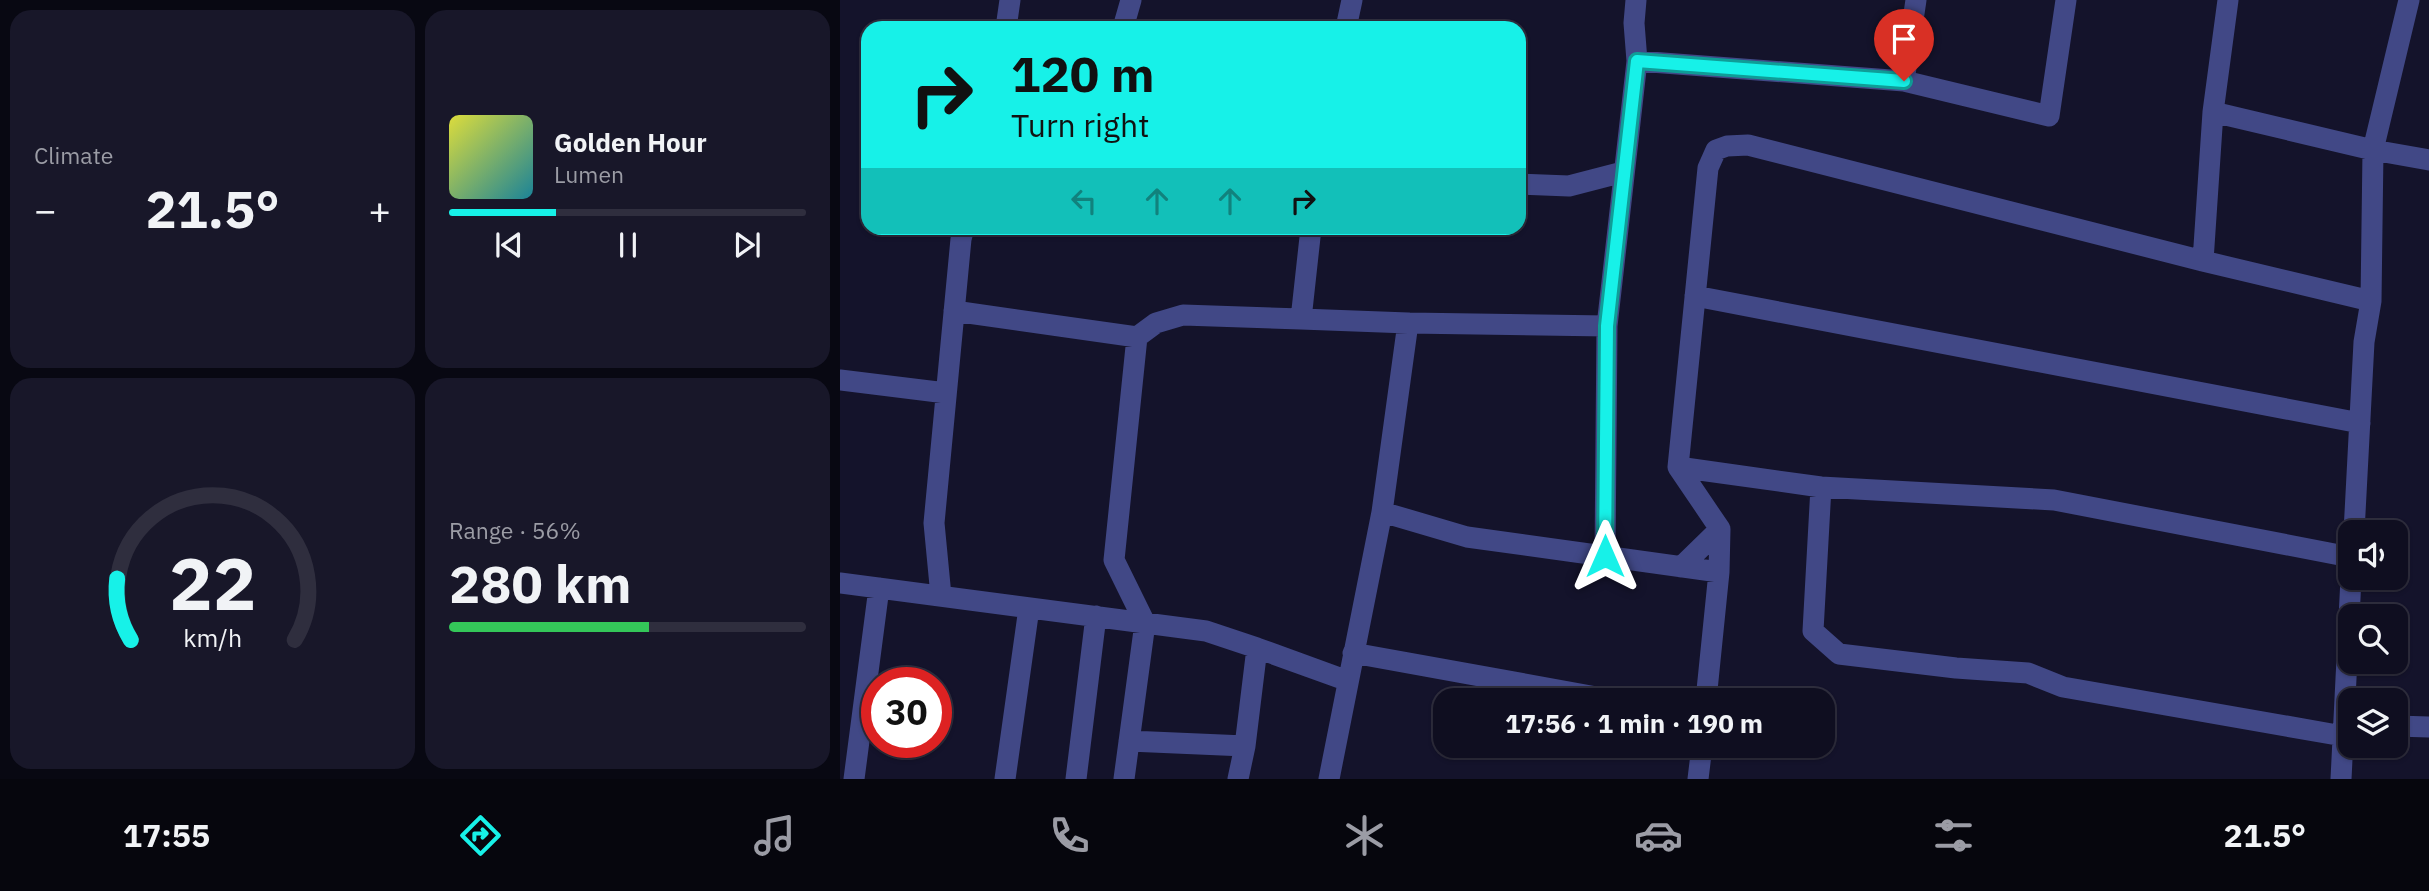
<!DOCTYPE html>
<meta charset="utf-8">
<style>
body{margin:0;font-family:"IBM Plex Sans",sans-serif;background:#181729;color:#f1f3f6;height:100vh;display:flex;flex-direction:column;font-size:26px;white-space:nowrap}
*{box-sizing:border-box;margin:0}
p{font-size:23px;color:#9b9ca5}
.icon{flex:none;width:38px;height:38px;fill:none;stroke:currentColor;stroke-width:2;stroke-linecap:round;stroke-linejoin:round}
.map{position:relative;flex:1;overflow:hidden}
.side{display:flex;flex-direction:column;gap:10px;padding:10px;background:#080812;width:840px}
.side>*{flex:none}
.guide{position:absolute;left:21px;top:21px;width:665px;height:214px;border-radius:21px;box-shadow:0 2px 5px #0004,0 0 0 2px #2f2e3e;background:#17f1e8;color:#111;overflow:hidden}
.controls{position:absolute;left:1498px;top:520px;display:grid;gap:14px}
.controls a{display:grid;place-items:center;width:70px;height:70px;border-radius:14px;background:#0f0e20;box-shadow:0 2px 5px #0004,0 0 0 2px #2f2e3e;font-size:35px}
.speed{position:absolute;left:21px;top:667px;display:flex;gap:14px;font-size:35px;font-weight:700;text-align:center}
.speed>*{display:grid;place-content:center;width:91px;height:91px;border-radius:50%;background:#0f0e20;box-shadow:0 2px 5px #0004,0 0 0 2px #2f2e3e;line-height:1}
.speed .limit{border:10px solid #d22;background:#fff;color:#111}
.pin{position:absolute;display:grid;place-items:center;width:60px;height:60px;color:#fff;margin:-72px -30px;border-radius:50% 50% 50% 0;rotate:-45deg;box-shadow:0 0 7px #0007}
.pin .icon{rotate:45deg}
.me{position:absolute;width:77px;margin:-38px;rotate:0deg;stroke-linejoin:round;filter:drop-shadow(0 0 5px #0008)}
.turn{display:flex;align-items:center;gap:24px;height:147px;padding:0 35px;font-size:32px}
.turn .icon{width:91px;height:91px;stroke-width:2.5}
.turn b{display:block;font-size:49px;line-height:60px}
.lanes{display:flex;align-items:center;height:66px;padding:0 35px;background:#0003;justify-content:center;gap:35px;direction:ltr}
.lanes .off{opacity:.35}
.big{font-size:52px;font-weight:700;line-height:1.1}
.side .card{flex:1;display:flex;flex-direction:column;justify-content:center;gap:10px;min-width:0;padding:0 24px;border-radius:21px;background:#181729}
.side .dial{align-items:center;gap:0}
.dial svg{height:182px;overflow:visible;fill:none;stroke:#2f2e3e;stroke-width:7;stroke-linecap:round;text-anchor:middle}
.dial text{fill:#f1f3f6;stroke:none}
.song{display:flex;align-items:center;gap:21px}
.cover{width:84px;height:84px;border-radius:10px;background:linear-gradient(135deg,hsl(60 70% 55%),hsl(190 70% 35%))}
.played{height:7px;border-radius:4px;background:linear-gradient(90deg,#17f1e8 30%,#2f2e3e 30%)}
.keys{display:flex;justify-content:space-around;direction:ltr}
.heat{display:flex;justify-content:space-between;align-items:center;font-size:38px;direction:ltr}
.charge{height:10px;border-radius:5px;background:linear-gradient(90deg,#34c759 56%,#2f2e3e 0)}
.side .tiles{flex:1;display:grid;gap:10px;grid-template-columns:repeat(2,1fr)}
.trip{position:absolute;left:593px;top:688px;width:402px;height:70px;border-radius:21px;background:#0f0e20;box-shadow:0 2px 5px #0004,0 0 0 2px #2f2e3e;font-weight:700;line-height:70px;text-align:center}
.dock{display:flex;height:112px;justify-content:space-around;align-items:center;background:#06060d;color:#9b9ca5}
.dock .icon{width:49px;height:49px}
.dock .current{color:#17f1e8}
.dock b{font-size:32px;color:#f1f3f6}
main{display:flex;flex:1;min-height:0}
.map>svg:first-child{display:block}
.lines{fill:none;stroke-linecap:round;stroke-linejoin:round}
.minor{stroke:#414886;stroke-width:21}
.route-casing{stroke:#0f9d97;stroke-width:18}
.route{stroke:#17f1e8;stroke-width:12}
</style>
<main>
<section class="side">
<div class="tiles">
<div class="card"><p>Climate</p>
<div class="heat"><a>−</a><b class="big">21.5°</b><a>+</a></div>
</div>
<div class="card">
<div class="song"><i class="cover"></i><div><b>Golden Hour</b><p>Lumen</p></div></div>
<div class="played"></div>
<div class="keys"><svg class="icon" aria-label="previous" viewBox="0 0 24 24"><path d="M18 5L8 12l10 7zM5 5v14"/></svg><svg class="icon" aria-label="pause" viewBox="0 0 24 24"><path d="M8 5v14M16 5v14"/></svg><svg class="icon" aria-label="next" viewBox="0 0 24 24"><path d="M6 5l10 7-10 7zM19 5v14"/></svg></div>
</div>
<div class="card dial"><svg viewBox="0 0 100 80">
<path d="M14 69A42 42 0 1 1 86 69"/>
<path d="M14 69A42 42 0 0 1 8 42" stroke="#17f1e8"/>
<text x="50" y="56" font-size="32" font-weight="700">22</text>
<text x="50" y="72" font-size="11">km/h</text>
</svg></div>
<div class="card"><p>Range · 56%</p><b class="big">280 km</b><div class="charge"></div></div>
</div>
</section>
<div class="map">
<svg width="1589" height="779" viewBox="0 0 1589 779">
<rect width="100%" height="100%" fill="#14132b"/>
<g class="lines">
<path class="minor" d="M 796,0 L 794,23 L 797,61
M 166,28 L 170,0
M 283,28 L 291,0
M 506,28 L 512,0
M 1064,81 L 1076,0
M 1373,112 L 1533,150 L 1589,160
M 679,184 L 729,186 L 783,172
M 1363,261 L 1373,112 L 1388,0
M 855,296 L 1520,423
M 114,311 L 297,337 L 274,560 L 305,623 L 284,779
M 461,319 L 568,323 L 767,326
M 297,337 L 316,323 L 343,315 L 461,319 L 471,228
M 0,380 L 106,393
M 838,467 L 981,487 L 1214,500 L 1510,557
M 981,487 L 973,631 L 999,654 L 1116,668 L 1188,673 L 1223,687 L 1503,736
M 542,512 L 568,323
M 1514,532 L 1524,342 L 1531,301 L 1533,150 L 1569,0
M 765,556 L 767,326 L 797,61 L 1064,81 L 1209,116 L 1226,0
M 841,567 L 880,529
M 879,572 L 880,529 L 838,467 L 868,168 L 876,150 L 887,146 L 908,145 L 1363,261 L 1531,301
M 0,583 L 366,631 L 417,648
M 101,596 L 94,523 L 121,239 L 124,228
M 513,653 L 773,700
M 1556,726 L 1589,727
M 289,741 L 405,746
M 14,779 L 39,588
M 165,779 L 189,608
M 236,779 L 256,616
M 398,779 L 405,746 L 417,648 L 508,681
M 489,779 L 542,512 L 627,537 L 879,572 L 866,700
M 858,779 L 862,746
M 1501,779 L 1511,578"/>
</g>
<g class="lines">
<defs>
<path id="route" d="M 765,556 L 767,326 L 797,61 L 1064,81"/>
</defs>
<use href="#route" class="route-casing"/>
<use href="#route" class="route"/>
</g>
</svg>
<div class="controls">
<a><svg class="icon" aria-label="sound" viewBox="0 0 24 24"><path d="M4 9h4l5-4v14l-5-4H4zM17 9q2 3 0 6"/></svg></a>
<a><svg class="icon" aria-label="search" viewBox="0 0 24 24"><circle cx="10" cy="10" r="6"/><path d="M15 15l6 6"/></svg></a>
<a><svg class="icon" aria-label="layers" viewBox="0 0 24 24"><path d="M12 4l9 5-9 5-9-5zM3 14l9 5 9-5"/></svg></a>
</div>
<div class="speed"><div class="limit">30</div></div>
<div class="pin" style="left:1064px;top:81px;background:#d93025"><svg class="icon" aria-label="arrive" viewBox="0 0 24 24"><path d="M6 21V4h12l-3 4 3 4H6"/></svg></div>
<svg class="me" style="left:765px;top:556px" viewBox="-20 -20 40 40"><path d="M0-17L14 15 0 8-14 15z" fill="#17f1e8" stroke="#fff" stroke-width="4"/></svg>
<div class="trip">17:56 · 1 min · 190 m</div>
<div class="guide">
<div class="turn"><svg class="icon" aria-label="right" viewBox="0 0 24 24"><path d="M7 20v-9h11M14 6l5 5-5 5"/></svg><div><b>120 m</b>Turn right</div></div>
<div class="lanes"><svg class="icon off" aria-label="left" viewBox="0 0 24 24"><path d="M17 20v-9H6M10 6l-5 5 5 5"/></svg><svg class="icon off" aria-label="ahead" viewBox="0 0 24 24"><path d="M12 20V5M6 11l6-6 6 6"/></svg><svg class="icon off" aria-label="ahead" viewBox="0 0 24 24"><path d="M12 20V5M6 11l6-6 6 6"/></svg><svg class="icon" aria-label="right" viewBox="0 0 24 24"><path d="M7 20v-9h11M14 6l5 5-5 5"/></svg></div>
</div>
</div>
</main>
<nav class="dock">
<b>17:55</b>
<svg class="icon current" aria-label="directions" viewBox="0 0 24 24"><path d="M12 3l9 9-9 9-9-9zM9 14v-3h6M13 9l2 2-2 2"/></svg>
<svg class="icon" aria-label="music" viewBox="0 0 24 24"><path d="M9 18V5l10-2v13"/><circle cx="6" cy="18" r="3"/><circle cx="16" cy="16" r="3"/></svg>
<svg class="icon" aria-label="phone" viewBox="0 0 24 24"><path d="M5 4h4l2 5-3 2q2 4 5 5l2-3 5 2v4C11 20 4 13 5 4z"/></svg>
<svg class="icon" aria-label="climate" viewBox="0 0 24 24"><path d="M12 3v18M4 7l16 10M4 17L20 7"/></svg>
<svg class="icon" aria-label="car" viewBox="0 0 24 24"><path d="M5 17H2v-5l4-1 3-4h7l3 4 3 1v5h-3M9 17h6M6 11h13"/><circle cx="7" cy="17" r="2"/><circle cx="17" cy="17" r="2"/></svg>
<svg class="icon" aria-label="filters" viewBox="0 0 24 24"><path d="M4 7h16M4 17h16"/><circle cx="9" cy="7" r="2"/><circle cx="15" cy="17" r="2"/></svg>
<b>21.5°</b>
</nav>
